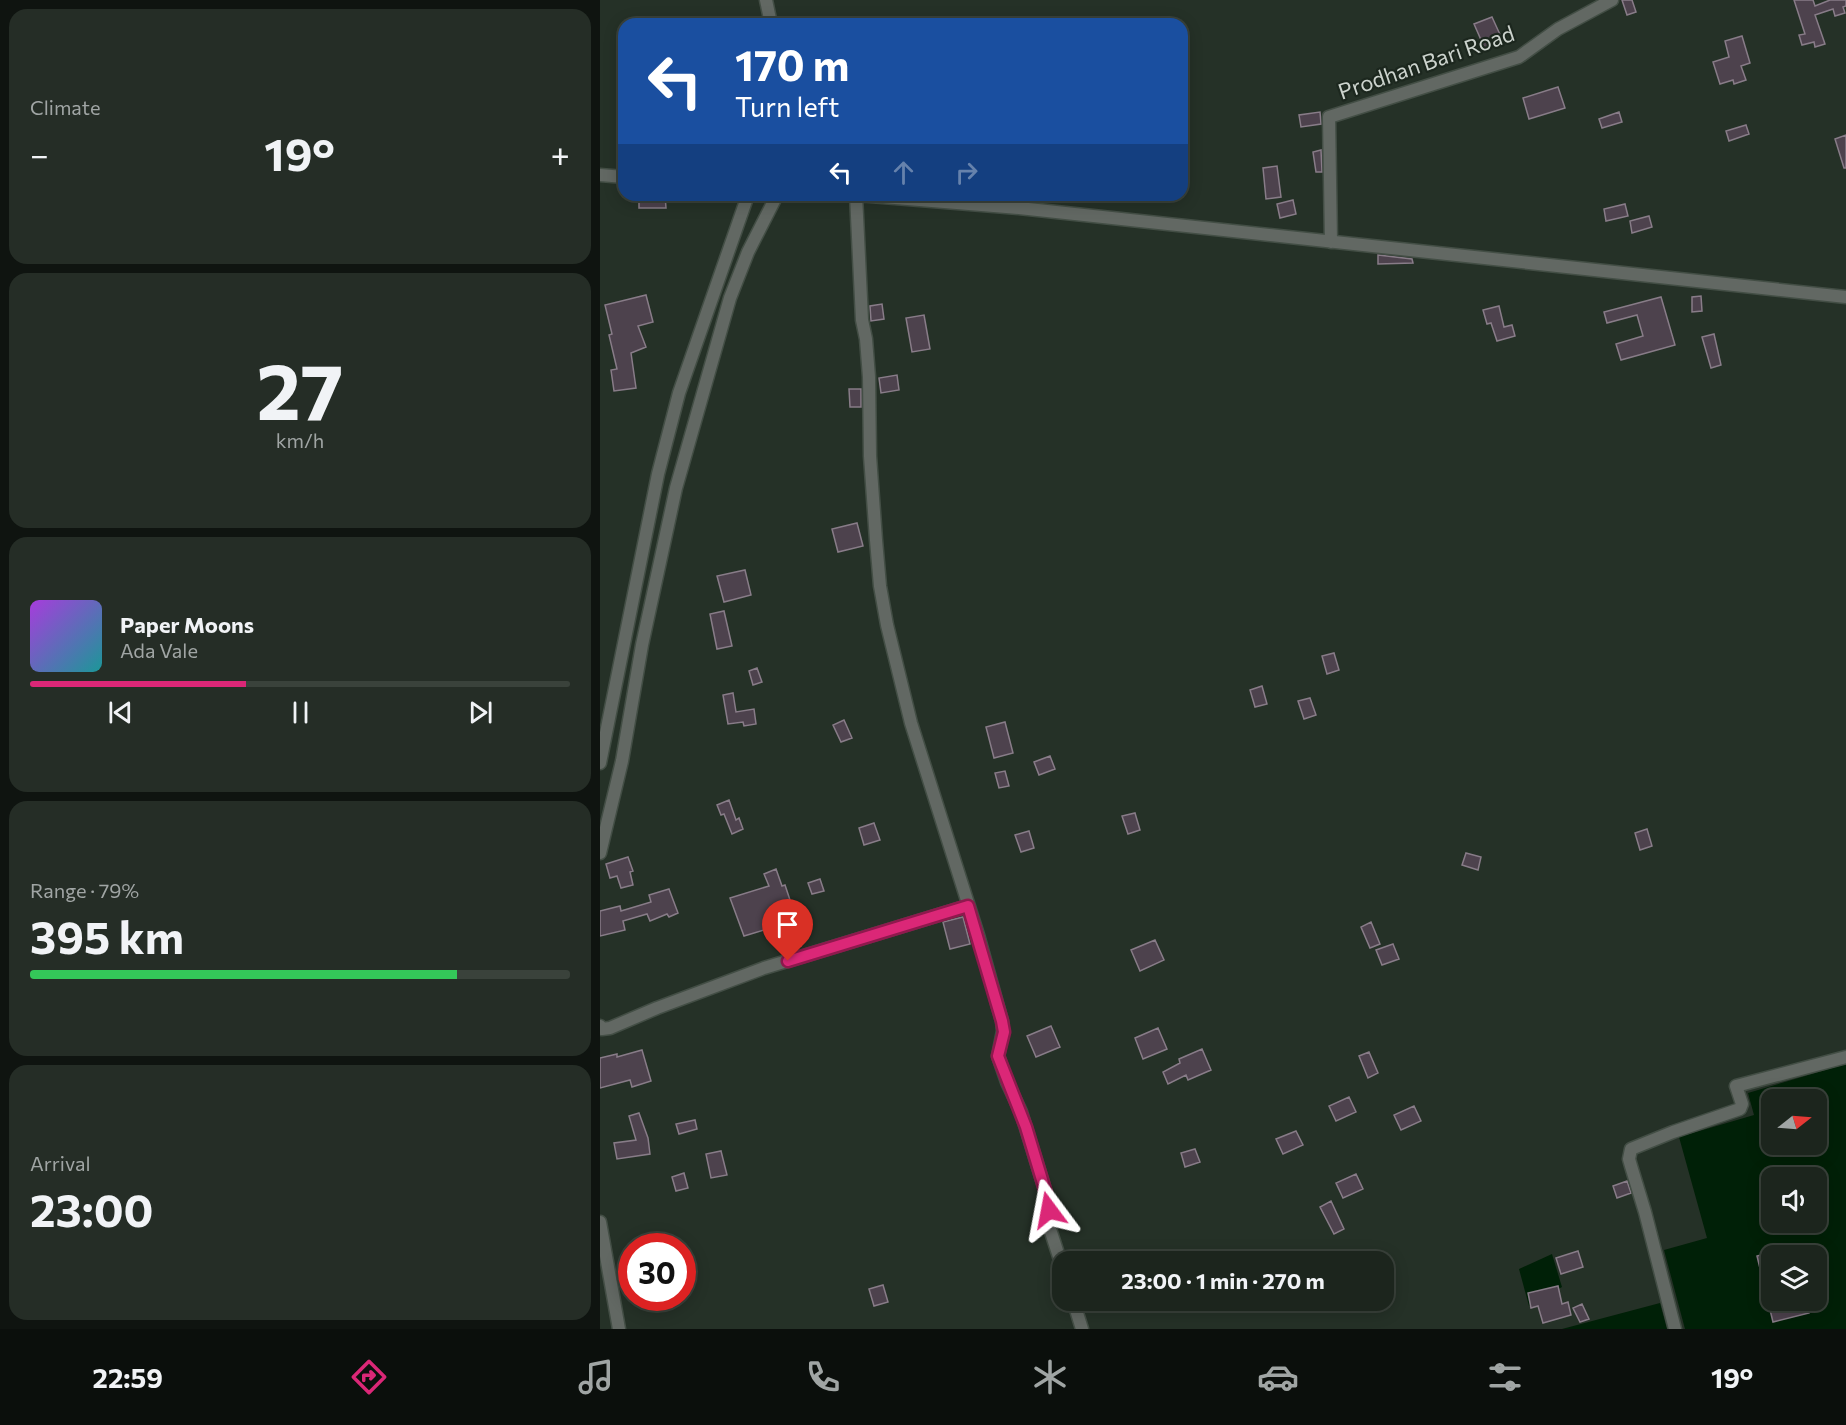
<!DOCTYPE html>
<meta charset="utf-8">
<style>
body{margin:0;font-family:Commissioner,sans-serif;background:#252d26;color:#f1f3f6;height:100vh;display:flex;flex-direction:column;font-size:22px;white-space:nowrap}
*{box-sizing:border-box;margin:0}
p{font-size:20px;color:#a0a5a4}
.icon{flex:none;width:33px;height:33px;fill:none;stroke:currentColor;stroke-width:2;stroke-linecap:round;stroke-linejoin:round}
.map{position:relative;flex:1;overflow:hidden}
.panel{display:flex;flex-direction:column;gap:9px;padding:9px;background:#0f1410;width:600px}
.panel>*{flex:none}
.top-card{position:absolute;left:18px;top:18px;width:570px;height:183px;border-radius:18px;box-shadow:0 3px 15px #0003,0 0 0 2px #3a423b;background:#1a4fa0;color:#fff;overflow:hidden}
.needle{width:39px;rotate:73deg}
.controls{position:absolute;left:1161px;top:1089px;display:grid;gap:12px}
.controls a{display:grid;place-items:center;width:66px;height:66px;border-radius:12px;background:#1c251d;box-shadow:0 3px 15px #0003,0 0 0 2px #3a423b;font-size:30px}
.speed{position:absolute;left:18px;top:1233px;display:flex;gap:12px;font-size:30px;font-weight:700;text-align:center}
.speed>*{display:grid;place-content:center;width:78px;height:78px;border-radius:50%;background:#1c251d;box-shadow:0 3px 15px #0003,0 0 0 2px #3a423b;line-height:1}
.speed .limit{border:9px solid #d22;background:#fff;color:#111}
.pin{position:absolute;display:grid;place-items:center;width:51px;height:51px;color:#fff;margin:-62px -26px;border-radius:50% 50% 50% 0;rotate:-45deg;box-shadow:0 0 6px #0007}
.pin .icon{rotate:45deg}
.me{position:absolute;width:66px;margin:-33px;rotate:347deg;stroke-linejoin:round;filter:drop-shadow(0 0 4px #0008)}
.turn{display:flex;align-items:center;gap:21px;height:126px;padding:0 18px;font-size:27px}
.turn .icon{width:78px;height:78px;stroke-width:2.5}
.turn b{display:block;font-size:42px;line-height:51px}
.lanes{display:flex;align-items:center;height:57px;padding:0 18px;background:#0003;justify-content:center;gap:30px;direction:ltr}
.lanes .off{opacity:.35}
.big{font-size:45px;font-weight:700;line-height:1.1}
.panel .tile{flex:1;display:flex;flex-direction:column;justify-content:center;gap:9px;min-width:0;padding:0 21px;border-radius:18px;background:#252d26}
.panel .dial{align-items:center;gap:0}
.dial b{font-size:78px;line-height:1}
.song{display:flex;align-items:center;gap:18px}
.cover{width:72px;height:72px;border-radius:9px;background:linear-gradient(135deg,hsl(280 70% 55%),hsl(180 70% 35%))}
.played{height:6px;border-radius:3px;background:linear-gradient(90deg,#db2777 40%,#3a423b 40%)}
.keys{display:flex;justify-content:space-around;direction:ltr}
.heat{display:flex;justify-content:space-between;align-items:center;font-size:33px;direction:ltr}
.charge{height:9px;border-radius:4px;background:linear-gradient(90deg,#34c759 79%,#3a423b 0)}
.trip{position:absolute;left:452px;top:1251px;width:342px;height:60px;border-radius:18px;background:#1c251d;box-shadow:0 3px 15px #0003,0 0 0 2px #3a423b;font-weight:700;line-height:60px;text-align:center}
.dock{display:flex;height:96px;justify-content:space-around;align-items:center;background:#0b0f0c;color:#a0a5a4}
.dock .icon{width:42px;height:42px}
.dock .selected{color:#db2777}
.dock b{font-size:27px;color:#f1f3f6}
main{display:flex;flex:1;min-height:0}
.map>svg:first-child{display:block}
.water{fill:#002007;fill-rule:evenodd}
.building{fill:#4d424d;stroke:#887c88;stroke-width:1.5}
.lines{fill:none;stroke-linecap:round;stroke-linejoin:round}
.street-casing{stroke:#434e45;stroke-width:15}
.street{stroke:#626863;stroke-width:12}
.route-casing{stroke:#8e194d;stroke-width:15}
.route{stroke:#db2777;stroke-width:10}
.labels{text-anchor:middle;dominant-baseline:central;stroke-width:4.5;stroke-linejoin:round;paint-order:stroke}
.street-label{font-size:22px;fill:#ccd3cd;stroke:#1c271e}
</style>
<main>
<section class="panel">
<div class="tile"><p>Climate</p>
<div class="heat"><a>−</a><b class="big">19°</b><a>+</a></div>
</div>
<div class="tile dial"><b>27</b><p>km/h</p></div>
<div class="tile">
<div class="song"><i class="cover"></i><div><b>Paper Moons</b><p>Ada Vale</p></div></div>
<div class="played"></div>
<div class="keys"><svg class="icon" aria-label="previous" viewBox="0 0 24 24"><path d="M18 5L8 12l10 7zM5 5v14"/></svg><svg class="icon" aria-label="pause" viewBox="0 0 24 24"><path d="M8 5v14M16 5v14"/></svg><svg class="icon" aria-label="next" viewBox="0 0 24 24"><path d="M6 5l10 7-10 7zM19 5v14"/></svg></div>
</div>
<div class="tile"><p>Range · 79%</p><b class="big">395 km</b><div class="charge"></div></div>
<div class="tile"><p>Arrival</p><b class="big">23:00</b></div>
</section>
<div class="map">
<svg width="1246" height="1329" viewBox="0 0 1246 1329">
<rect width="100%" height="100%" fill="#253127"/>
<path class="water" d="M 1246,1064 L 1246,1329 L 1085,1329 L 1064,1250 L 1107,1238 L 1079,1137 L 1154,1115 L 1148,1093 ZM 1172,1100 L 1216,1100 L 1216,1144 L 1172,1144 ZM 1172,1178 L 1216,1178 L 1216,1222 L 1172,1222 ZM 1172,1256 L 1216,1256 L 1216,1300 L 1172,1300 Z
M 952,1254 L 962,1287 L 929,1306 L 919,1269 Z
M 1060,1303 L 1067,1329 L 962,1329 Z"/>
<path class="building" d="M 1022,0 L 1032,0 L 1036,12 L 1027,15 Z
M 1194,0 L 1213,0 L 1215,6 L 1230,0 L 1246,0 L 1246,6 L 1243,7 L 1245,13 L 1235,16 L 1233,9 L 1215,15 L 1225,44 L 1215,47 L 1214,42 L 1202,45 L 1199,35 L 1205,34 Z
M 892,17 L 903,41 L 885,49 L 874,24 Z
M 1142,36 L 1150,63 L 1141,66 L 1146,80 L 1134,84 L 1133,80 L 1120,84 L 1113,62 L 1129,57 L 1125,41 Z
M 958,87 L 965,108 L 929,119 L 923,98 Z
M 720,112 L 721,124 L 701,127 L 699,115 Z
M 1019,112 L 1022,122 L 1002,128 L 999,119 Z
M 1146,125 L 1149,134 L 1129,141 L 1126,131 Z
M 1246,135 L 1246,168 L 1244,168 L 1235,139 Z
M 721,150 L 722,172 L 716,172 L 713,152 Z
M 677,166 L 681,197 L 666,199 L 663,168 Z
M 39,195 L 65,195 L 66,208 L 39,208 Z
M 693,200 L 696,214 L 680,218 L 677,204 Z
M 1025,204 L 1028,216 L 1006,221 L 1004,209 Z
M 1049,216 L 1052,227 L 1032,233 L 1030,221 Z
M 778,255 L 812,259 L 813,263 L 778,264 Z
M 46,295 L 53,322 L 38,326 L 46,347 L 31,353 L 36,388 L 14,391 L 11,370 L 17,369 L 9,335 L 12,334 L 5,305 Z
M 1101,296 L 1102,311 L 1092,312 L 1092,297 Z
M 1061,297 L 1075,345 L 1021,360 L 1016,344 L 1043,336 L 1037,315 L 1007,323 L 1004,312 Z
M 282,304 L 284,319 L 271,321 L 270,306 Z
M 899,306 L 904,327 L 912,325 L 915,336 L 897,341 L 891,323 L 887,324 L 883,310 Z
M 324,315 L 330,349 L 312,352 L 306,318 Z
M 1114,334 L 1121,365 L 1111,368 L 1102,337 Z
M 297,375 L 299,390 L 281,393 L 279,378 Z
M 249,389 L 261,389 L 261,407 L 250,407 Z
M 257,523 L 263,546 L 238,552 L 232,529 Z
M 145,570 L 151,595 L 124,602 L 117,576 Z
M 124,611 L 132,646 L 117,649 L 110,614 Z
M 734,653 L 739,670 L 727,674 L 722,656 Z
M 157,668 L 162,682 L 153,685 L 149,671 Z
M 662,686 L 667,704 L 655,707 L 650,690 Z
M 133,693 L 136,712 L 154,709 L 156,724 L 144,726 L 143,722 L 128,724 L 123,695 Z
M 710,698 L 716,715 L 704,719 L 698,701 Z
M 244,720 L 252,738 L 241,742 L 233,725 Z
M 405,722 L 413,753 L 394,758 L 386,727 Z
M 450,756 L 455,769 L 439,775 L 434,762 Z
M 405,771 L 409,786 L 399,788 L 395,773 Z
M 129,800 L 136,820 L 139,818 L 143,829 L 132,834 L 124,814 L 121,815 L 117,805 Z
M 535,813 L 540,830 L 528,834 L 522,816 Z
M 274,823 L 280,840 L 264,845 L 259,828 Z
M 1047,829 L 1052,846 L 1040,850 L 1035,833 Z
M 429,831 L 434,848 L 421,852 L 415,835 Z
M 866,853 L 881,857 L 878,870 L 862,865 Z
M 28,857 L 33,871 L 30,872 L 33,885 L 21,888 L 17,876 L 10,878 L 6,864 Z
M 176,869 L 182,886 L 185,885 L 190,900 L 183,902 L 190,922 L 144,936 L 130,898 L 169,886 L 164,874 Z
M 220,879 L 224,891 L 212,894 L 208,883 Z
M 69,889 L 78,913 L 69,917 L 67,914 L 50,921 L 47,914 L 23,921 L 25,930 L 0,936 L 0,911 L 20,906 L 21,911 L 51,902 L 49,895 Z
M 363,917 L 370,944 L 350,949 L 343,922 Z
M 771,922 L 780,944 L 770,948 L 761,927 Z
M 194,923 L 201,946 L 191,949 L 184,926 Z
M 555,940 L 564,960 L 540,971 L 531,950 Z
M 793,944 L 799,959 L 782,965 L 776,950 Z
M 451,1026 L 460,1047 L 436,1057 L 427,1036 Z
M 558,1028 L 567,1049 L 543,1059 L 535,1038 Z
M 602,1049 L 611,1070 L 588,1080 L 586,1075 L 568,1084 L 563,1072 L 580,1063 L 579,1059 Z
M 42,1050 L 51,1081 L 32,1087 L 30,1080 L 0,1088 L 0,1058 L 17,1054 L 17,1057 Z
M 769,1052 L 778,1073 L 768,1078 L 759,1056 Z
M 749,1097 L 756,1112 L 736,1121 L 729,1106 Z
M 814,1106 L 821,1121 L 801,1130 L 794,1115 Z
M 39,1113 L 48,1138 L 50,1154 L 17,1159 L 14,1143 L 36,1140 L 29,1116 Z
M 95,1120 L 97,1129 L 79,1134 L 76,1124 Z
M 696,1131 L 703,1145 L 683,1154 L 676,1139 Z
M 595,1149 L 600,1162 L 585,1167 L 581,1153 Z
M 121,1151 L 127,1175 L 111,1178 L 106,1154 Z
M 84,1173 L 88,1188 L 76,1191 L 72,1177 Z
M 756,1174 L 763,1189 L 743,1198 L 736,1183 Z
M 1027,1181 L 1031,1193 L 1017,1198 L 1013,1186 Z
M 731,1201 L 744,1229 L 734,1234 L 720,1207 Z
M 978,1251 L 983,1267 L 961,1274 L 956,1258 Z
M 1172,1252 L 1172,1300 L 1206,1300 L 1209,1313 L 1173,1322 L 1157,1256 Z
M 283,1285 L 288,1302 L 274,1306 L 269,1289 Z
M 958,1286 L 962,1304 L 968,1302 L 971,1315 L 943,1323 L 938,1306 L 931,1308 L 928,1293 Z
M 982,1304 L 989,1319 L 980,1322 L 973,1308 Z"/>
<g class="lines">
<defs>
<path id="street" d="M 166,0 L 171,24
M 0,175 L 24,177
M 256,195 L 262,320 L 266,339 L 269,377 L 270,456 L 276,540 L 280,586 L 287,625 L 311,723 L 378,935 L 402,1021 L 403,1031 L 398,1056 L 407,1082 L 421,1112 L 446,1193 L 450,1229 L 462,1266
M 258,195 L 419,208 L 1246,297
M 731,242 L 729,117 L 919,57 L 958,29 L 1012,0
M 0,763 L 58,474 L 79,393 L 148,195
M 0,853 L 22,761 L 42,645 L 76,488 L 130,298 L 148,252 L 177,195
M 0,1026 L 2,1029 L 10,1028 L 57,1008 L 164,968 L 368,906
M 0,1222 L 19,1329
M 473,1300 L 482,1329
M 1075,1329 L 1045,1212 L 1031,1166 L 1029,1159 L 1031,1149 L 1073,1132 L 1140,1109 L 1142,1104 L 1136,1086 L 1246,1057"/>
</defs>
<use href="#street" class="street-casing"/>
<use href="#street" class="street"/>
</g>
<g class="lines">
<defs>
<path id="route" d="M 188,961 L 368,906 L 402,1021 L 404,1032 L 398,1056 L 426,1127 L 446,1193 L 449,1210"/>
</defs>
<use href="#route" class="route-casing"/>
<use href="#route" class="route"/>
</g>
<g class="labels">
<g class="street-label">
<text transform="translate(826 62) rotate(-19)">Prodhan Bari Road</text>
</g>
</g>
</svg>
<div class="controls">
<a><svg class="needle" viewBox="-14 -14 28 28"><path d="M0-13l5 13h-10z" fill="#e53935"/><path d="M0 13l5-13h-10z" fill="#a0a5a4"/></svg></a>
<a><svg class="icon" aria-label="sound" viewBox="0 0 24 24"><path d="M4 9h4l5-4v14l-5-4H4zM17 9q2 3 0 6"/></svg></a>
<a><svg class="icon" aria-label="layers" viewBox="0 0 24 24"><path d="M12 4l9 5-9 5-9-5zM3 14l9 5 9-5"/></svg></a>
</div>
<div class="speed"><div class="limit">30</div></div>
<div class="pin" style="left:188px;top:961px;background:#d93025"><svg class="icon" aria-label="arrive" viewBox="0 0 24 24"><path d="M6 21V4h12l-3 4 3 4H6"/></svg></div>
<svg class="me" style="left:449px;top:1210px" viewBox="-20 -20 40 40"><path d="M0-17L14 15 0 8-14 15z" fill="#db2777" stroke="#fff" stroke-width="4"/></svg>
<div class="trip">23:00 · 1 min · 270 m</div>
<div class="top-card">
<div class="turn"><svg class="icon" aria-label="left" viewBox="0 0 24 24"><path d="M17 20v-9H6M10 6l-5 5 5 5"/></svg><div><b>170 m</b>Turn left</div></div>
<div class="lanes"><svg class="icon" aria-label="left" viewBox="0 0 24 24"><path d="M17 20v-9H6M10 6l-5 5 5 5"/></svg><svg class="icon off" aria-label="ahead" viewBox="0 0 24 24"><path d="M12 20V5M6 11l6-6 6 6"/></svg><svg class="icon off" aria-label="right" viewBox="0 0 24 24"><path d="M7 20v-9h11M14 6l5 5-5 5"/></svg></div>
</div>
</div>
</main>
<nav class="dock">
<b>22:59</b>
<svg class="icon selected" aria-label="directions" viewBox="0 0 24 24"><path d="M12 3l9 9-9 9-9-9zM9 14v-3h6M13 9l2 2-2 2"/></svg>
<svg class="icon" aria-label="music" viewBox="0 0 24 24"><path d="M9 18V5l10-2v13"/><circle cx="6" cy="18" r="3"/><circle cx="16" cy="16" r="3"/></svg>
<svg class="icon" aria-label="phone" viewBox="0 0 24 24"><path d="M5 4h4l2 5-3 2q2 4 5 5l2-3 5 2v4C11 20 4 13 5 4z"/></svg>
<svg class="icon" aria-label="climate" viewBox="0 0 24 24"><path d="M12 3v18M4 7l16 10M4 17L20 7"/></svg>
<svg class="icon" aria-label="car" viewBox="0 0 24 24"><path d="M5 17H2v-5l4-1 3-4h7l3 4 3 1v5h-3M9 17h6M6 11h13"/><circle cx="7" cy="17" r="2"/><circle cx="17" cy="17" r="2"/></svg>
<svg class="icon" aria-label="filters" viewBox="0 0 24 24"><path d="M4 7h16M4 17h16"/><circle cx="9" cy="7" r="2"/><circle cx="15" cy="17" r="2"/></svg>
<b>19°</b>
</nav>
